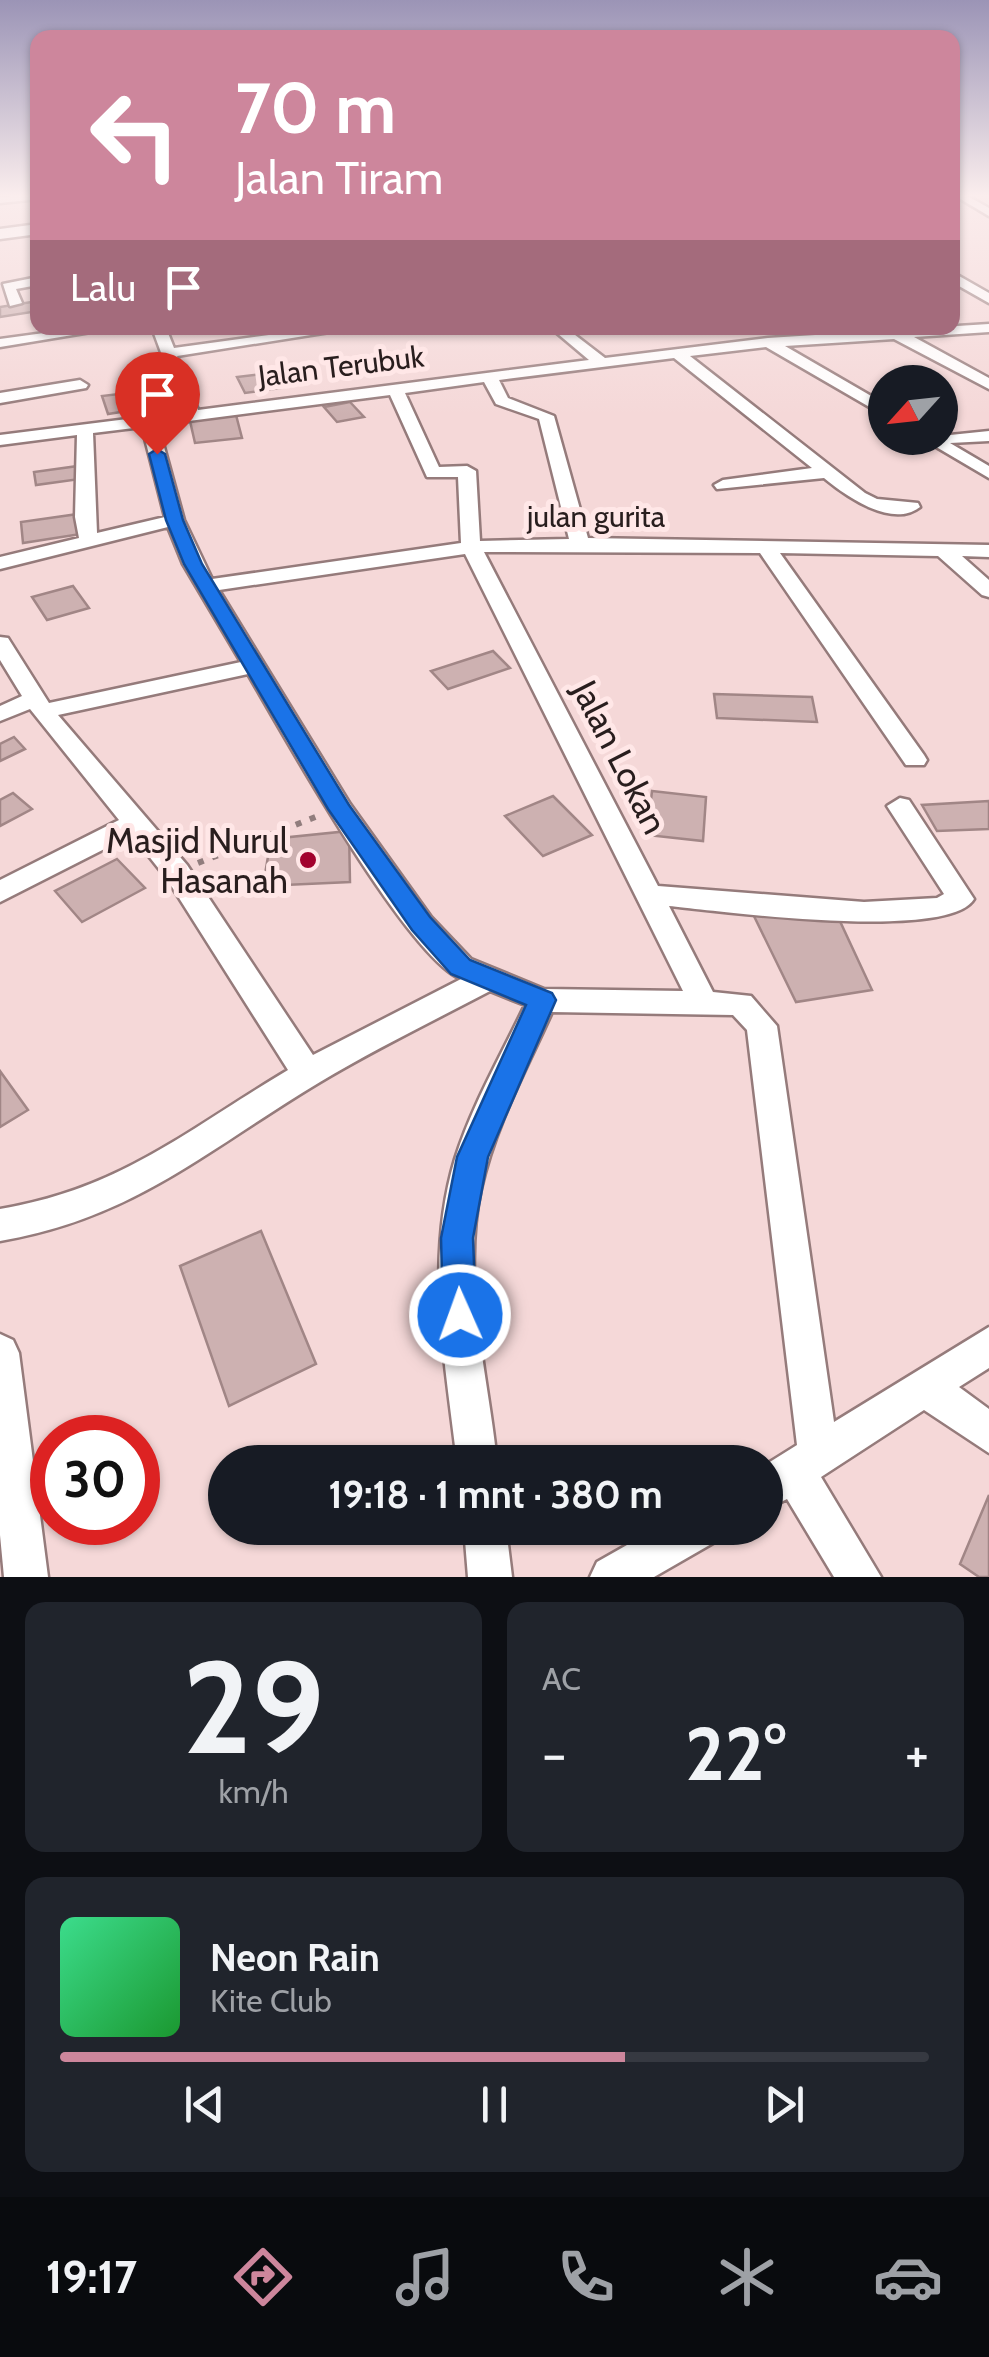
<!DOCTYPE html>
<html lang="id">
<meta charset="utf-8">
<style>
body{margin:0;font-family:Cabin,sans-serif;background:#20242c;color:#f1f3f6;height:100vh;display:flex;flex-direction:column;font-size:38px;white-space:nowrap}
*{box-sizing:border-box;margin:0}
p{font-size:32px;color:#9ea1a6}
.icon{flex:none;width:55px;height:55px;fill:none;stroke:currentColor;stroke-width:2;stroke-linecap:round;stroke-linejoin:round}
.map{position:relative;height:1577px;overflow:hidden}
.sheet{display:flex;flex-direction:column;gap:25px;padding:25px;background:#0d0f14;flex:1}
.sheet>*{flex:none}
.guide{position:absolute;left:30px;top:30px;width:930px;height:305px;border-radius:20px;box-shadow:0 2px 8px #0004;background:#cd869c;color:#fff;overflow:hidden}
.needle{width:65px;rotate:243deg}
.fabs{position:absolute;left:868px;top:365px;display:grid;gap:20px}
.fabs a{display:grid;place-items:center;width:90px;height:90px;border-radius:50%;background:#171b24;box-shadow:0 2px 8px #0004;font-size:50px}
.speed{position:absolute;left:30px;top:1415px;display:flex;gap:20px;font-size:50px;font-weight:700;text-align:center}
.speed>*{display:grid;place-content:center;width:130px;height:130px;border-radius:50%;background:#171b24;box-shadow:0 2px 8px #0004;line-height:1}
.speed .limit{border:15px solid #d22;background:#fff;color:#111}
.pin{position:absolute;display:grid;place-items:center;width:85px;height:85px;color:#fff;margin:-102px -42px;border-radius:50% 50% 50% 0;rotate:-45deg;box-shadow:0 0 10px #0007}
.pin .icon{rotate:45deg}
.me{position:absolute;width:110px;margin:-55px;rotate:358deg;stroke-linejoin:round;filter:drop-shadow(0 0 8px #0008)}
.turn{display:flex;align-items:center;gap:35px;height:210px;padding:0 40px;font-size:45px}
.turn .icon{width:130px;height:130px;stroke-width:2.5}
.turn b{display:block;font-size:70px;line-height:85px}
.then{display:flex;align-items:center;height:95px;padding:0 40px;background:#0003;gap:20px;font-size:38px}
.big{font-size:75px;font-weight:700;line-height:1.1}
.sheet .widget{flex:1;display:flex;flex-direction:column;justify-content:center;gap:15px;min-width:0;padding:0 35px;border-radius:20px;background:#20242c}
.sheet .dial{align-items:center;gap:0}
.dial b{font-size:130px;line-height:1}
.song{display:flex;align-items:center;gap:30px}
.cover{width:120px;height:120px;border-radius:15px;background:linear-gradient(135deg,hsl(150 70% 55%),hsl(130 70% 35%))}
.played{height:10px;border-radius:5px;background:linear-gradient(90deg,#cd869c 65%,#363941 65%)}
.keys{display:flex;justify-content:space-around;direction:ltr}
.heat{display:flex;justify-content:space-between;align-items:center;font-size:55px;direction:ltr}
.sheet .tiles{flex:1;display:grid;gap:25px;grid-template-columns:1fr 1fr}
.widget:last-child{grid-column:span 2}
.trip{position:absolute;left:208px;top:1445px;width:575px;height:100px;border-radius:50px;background:#171b24;box-shadow:0 2px 8px #0004;font-weight:700;line-height:100px;text-align:center}
.dock{display:flex;height:160px;justify-content:space-around;align-items:center;background:#090b0e;color:#9ea1a6}
.dock .icon{width:70px;height:70px}
.dock .current{color:#cd869c}
.dock b{font-size:45px;color:#f1f3f6}
.map>svg:first-child{display:block}
.building{fill:#cdb1b1;stroke:#a18686;stroke-width:2.5}
.lines{fill:none;stroke-linecap:round;stroke-linejoin:round}
.street-casing{stroke:#957b7b;stroke-width:5}
.secondary-casing{stroke:#957b7b;stroke-width:5}
.path{stroke:#917d7d;stroke-width:6;stroke-dasharray:6 9;stroke-linecap:butt}
.street{fill:#fff;fill-rule:evenodd}
.secondary{fill:#fff;fill-rule:evenodd}
.route{fill:#1a73e8;stroke:#114b97;stroke-width:2.5}
.poi-dot{fill:#a2012d;stroke:#ffe7e7;stroke-width:4}
.labels{text-anchor:middle;dominant-baseline:central;stroke-width:10;stroke-linejoin:round;paint-order:stroke}
.far-street-label{font-size:30px;fill:#291e1e;stroke:#ffe7e7}
.street-label{font-size:35px;fill:#291e1e;stroke:#ffe7e7}
.poi-label{font-size:35px;fill:#291e1e;stroke:#ffe7e7;text-anchor:end}
</style>
<div class="map">
<svg width="989" height="1577" viewBox="0 0 989 1577">
<rect width="100%" height="100%" fill="#f5d8d8"/>
<path class="building" d="M 38,301 L 38,311 L 0,317 L 0,307 Z
M 271,373 L 280,388 L 245,393 L 237,377 Z
M 127,393 L 133,410 L 108,414 L 102,396 Z
M 350,402 L 364,417 L 337,422 L 324,407 Z
M 236,415 L 242,438 L 195,443 L 190,421 Z
M 78,466 L 80,479 L 36,485 L 34,472 Z
M 78,514 L 81,534 L 23,543 L 21,522 Z
M 73,586 L 89,608 L 47,620 L 32,597 Z
M 493,651 L 510,668 L 448,689 L 431,671 Z
M 714,694 L 812,697 L 817,722 L 717,718 Z
M 14,737 L 25,749 L 0,761 L 0,744 Z
M 652,791 L 706,797 L 703,841 L 647,835 Z
M 13,793 L 32,809 L 0,826 L 0,800 Z
M 553,796 L 592,835 L 543,856 L 505,816 Z
M 989,801 L 989,829 L 937,831 L 922,805 Z
M 349,831 L 350,882 L 263,886 L 271,839 Z
M 117,859 L 145,888 L 82,922 L 55,891 Z
M 751,910 L 838,917 L 872,990 L 796,1002 Z
M 0,1071 L 28,1110 L 0,1127 Z
M 261,1231 L 316,1364 L 229,1406 L 180,1266 Z
M 989,1495 L 989,1577 L 979,1577 L 960,1564 Z"/>
<g class="lines">
<defs>
<path id="street" d="M 38,194 L 38,199 L 0,203 L 0,197 Z
M 952,194 L 964,194 L 989,208 L 989,216 Z
M 952,272 L 989,293 L 989,303 L 952,282 Z
M 38,277 L 38,285 L 16,289 L 22,303 L 10,306 L 3,284 Z
M 989,324 L 989,332 L 914,337 L 989,378 L 989,389 L 894,339 L 785,346 L 885,404 L 885,416 L 766,347 L 690,356 L 865,493 L 877,499 L 918,503 L 920,507 C 892,529 846,496 824,478 L 717,489 L 714,485 L 723,480 L 812,468 L 674,358 L 499,380 L 508,398 L 554,416 L 588,538 L 989,545 L 989,557 L 962,556 L 989,580 L 989,597 L 982,595 L 938,556 L 780,553 L 924,755 L 927,760 L 924,765 L 906,765 L 760,553 L 484,552 L 658,886 L 864,902 L 937,898 L 944,894 L 887,806 L 900,798 L 909,800 L 974,899 C 949,942 719,911 669,906 L 713,992 L 751,996 L 777,1026 L 834,1422 L 989,1327 L 989,1368 L 959,1387 L 989,1409 L 989,1453 L 924,1410 L 821,1477 L 881,1577 L 834,1577 L 787,1499 L 765,1510 L 765,1465 L 797,1445 L 747,1030 L 733,1015 L 552,1012 C 526,1070 495,1126 481,1189 C 461,1279 488,1373 497,1462 L 457,1462 C 445,1361 425,1258 455,1159 C 472,1105 501,1056 525,1005 L 490,991 C 433,1021 375,1049 320,1082 C 208,1149 135,1218 0,1241 L 0,1209 C 121,1189 187,1130 288,1070 L 167,879 L 132,835 L 0,902 L 0,880 L 119,820 L 30,709 L 0,721 L 0,706 L 22,696 L 0,660 L 0,637 L 8,638 L 49,703 L 241,662 L 183,564 L 168,527 L 0,569 L 0,557 L 79,538 L 75,517 L 77,435 L 0,445 L 0,435 L 183,412 L 152,328 L 166,328 L 174,348 L 321,328 L 355,328 L 177,356 L 198,410 L 589,360 L 551,328 L 566,328 L 605,358 L 768,338 ZM 484,382 L 496,404 L 539,419 L 569,539 L 480,541 L 476,471 L 467,466 L 439,467 L 405,393 ZM 390,395 L 427,477 L 458,477 L 461,543 L 212,579 L 184,520 L 158,425 ZM 142,427 L 165,517 L 97,533 L 93,433 ZM 465,554 L 683,991 L 544,989 L 471,959 L 431,917 L 350,804 L 219,590 ZM 248,674 C 283,734 406,956 461,979 L 313,1055 L 187,865 L 58,715 Z
M 81,328 L 115,328 L 0,347 L 0,339 Z
M 80,380 L 88,385 L 86,388 L 0,403 L 0,393 Z
M 989,431 L 989,441 L 950,443 L 989,466 L 989,478 L 921,438 Z
M 0,1334 L 13,1340 L 19,1353 L 48,1577 L 4,1577 L 0,1535 Z
M 464,1528 L 506,1528 L 512,1577 L 468,1577 Z
M 657,1528 L 719,1528 L 713,1543 L 654,1577 L 590,1577 L 597,1562 Z"/>
<path id="secondary" d="M 38,224 L 38,234 L 0,239 L 0,229 Z"/>
</defs>
<use href="#street" class="street-casing"/>
<use href="#secondary" class="secondary-casing"/>
<path class="path" d="M 198,863 L 318,816"/>
<use href="#street" class="street"/>
<use href="#secondary" class="secondary"/>
</g>
<linearGradient id="sky" x2="0" y2="1"><stop stop-color="#9b94b6"/><stop offset="0.47" stop-color="#faeded"/><stop offset="1" stop-color="#faeded" stop-opacity="0"/></linearGradient>
<rect width="989" height="415" fill="url(#sky)"/>
<path class="route" d="M 157,449 L 165,454 L 183,520 L 202,564 L 349,805 L 430,917 L 470,960 L 552,993 L 556,1000 L 488,1157 L 473,1238 L 476,1315 L 471,1326 L 460,1331 L 448,1326 L 443,1315 L 441,1238 L 457,1157 L 526,1005 L 451,974 L 412,930 L 328,809 L 184,564 L 166,520 L 149,454 Z"/>
<circle class="poi-dot" cx="308" cy="860" r="10"/>
<g class="labels">
<g class="far-street-label">
<text transform="translate(341 366) rotate(-7)">Jalan Terubuk</text>
<text x="596" y="516">julan gurita</text>
</g>
<g class="street-label">
<text transform="translate(620 757) rotate(63)">Jalan Lokan</text>
</g>
<g class="poi-label">
<text x="288" y="840">Masjid Nurul<tspan x="288" dy="40">Hasanah</tspan></text>
</g>
</g>
</svg>
<div class="fabs">
<a><svg class="needle" viewBox="-14 -14 28 28"><path d="M0-13l5 13h-10z" fill="#e53935"/><path d="M0 13l5-13h-10z" fill="#9ea1a6"/></svg></a>
</div>
<div class="speed"><div class="limit">30</div></div>
<div class="pin" style="left:157px;top:454px;background:#d93025"><svg class="icon" aria-label="arrive" viewBox="0 0 24 24"><path d="M6 21V4h12l-3 4 3 4H6"/></svg></div>
<svg class="me" style="left:460px;top:1315px" viewBox="-20 -20 40 40"><circle r="17" fill="#1a73e8" stroke="#fff" stroke-width="3"/><path d="M0-11L8 9 0 5-8 9z" fill="#fff"/></svg>
<div class="trip">19:18 · 1 mnt · 380 m</div>
<div class="guide">
<div class="turn"><svg class="icon" aria-label="left" viewBox="0 0 24 24"><path d="M17 20v-9H6M10 6l-5 5 5 5"/></svg><div><b>70 m</b>Jalan Tiram</div></div>
<div class="then">Lalu<svg class="icon" aria-label="arrive" viewBox="0 0 24 24"><path d="M6 21V4h12l-3 4 3 4H6"/></svg></div>
</div>
</div>
<section class="sheet">
<div class="tiles">
<div class="widget dial"><b>29</b><p>km/h</p></div>
<div class="widget"><p>AC</p>
<div class="heat"><a>−</a><b class="big">22°</b><a>+</a></div>
</div>
<div class="widget">
<div class="song"><i class="cover"></i><div><b>Neon Rain</b><p>Kite Club</p></div></div>
<div class="played"></div>
<div class="keys"><svg class="icon" aria-label="previous" viewBox="0 0 24 24"><path d="M18 5L8 12l10 7zM5 5v14"/></svg><svg class="icon" aria-label="pause" viewBox="0 0 24 24"><path d="M8 5v14M16 5v14"/></svg><svg class="icon" aria-label="next" viewBox="0 0 24 24"><path d="M6 5l10 7-10 7zM19 5v14"/></svg></div>
</div>
</div>
</section>
<nav class="dock">
<b>19:17</b>
<svg class="icon current" aria-label="directions" viewBox="0 0 24 24"><path d="M12 3l9 9-9 9-9-9zM9 14v-3h6M13 9l2 2-2 2"/></svg>
<svg class="icon" aria-label="music" viewBox="0 0 24 24"><path d="M9 18V5l10-2v13"/><circle cx="6" cy="18" r="3"/><circle cx="16" cy="16" r="3"/></svg>
<svg class="icon" aria-label="phone" viewBox="0 0 24 24"><path d="M5 4h4l2 5-3 2q2 4 5 5l2-3 5 2v4C11 20 4 13 5 4z"/></svg>
<svg class="icon" aria-label="climate" viewBox="0 0 24 24"><path d="M12 3v18M4 7l16 10M4 17L20 7"/></svg>
<svg class="icon" aria-label="car" viewBox="0 0 24 24"><path d="M5 17H2v-5l4-1 3-4h7l3 4 3 1v5h-3M9 17h6M6 11h13"/><circle cx="7" cy="17" r="2"/><circle cx="17" cy="17" r="2"/></svg>
</nav>
